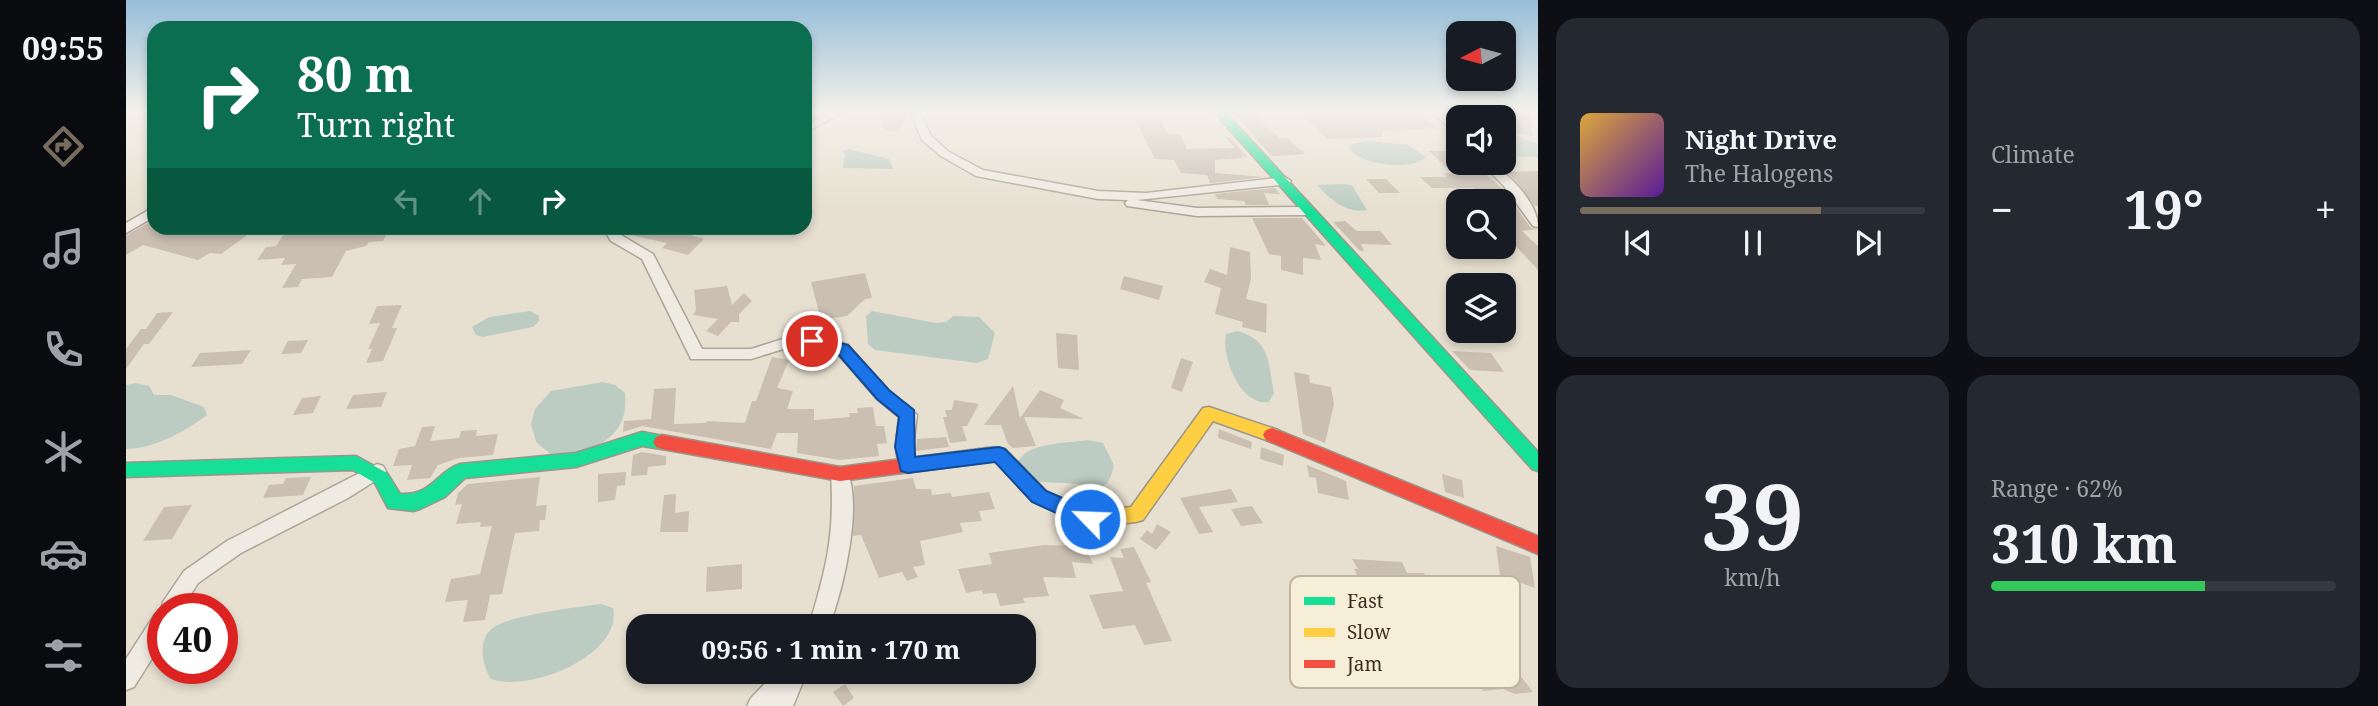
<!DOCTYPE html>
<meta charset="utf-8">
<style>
body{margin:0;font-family:"Noto Serif",serif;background:#242831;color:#f1f3f6;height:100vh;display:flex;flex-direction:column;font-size:26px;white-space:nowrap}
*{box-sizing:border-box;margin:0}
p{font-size:23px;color:#9ea1a6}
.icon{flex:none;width:38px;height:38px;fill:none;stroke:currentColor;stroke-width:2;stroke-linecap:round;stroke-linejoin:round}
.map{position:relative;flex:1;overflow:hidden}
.side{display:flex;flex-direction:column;gap:18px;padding:18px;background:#0d0f14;width:840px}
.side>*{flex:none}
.banner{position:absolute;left:21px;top:21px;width:665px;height:214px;border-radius:21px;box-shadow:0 4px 10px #0003;background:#0b6e4f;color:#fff;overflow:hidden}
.needle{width:46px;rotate:264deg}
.tools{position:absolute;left:1320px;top:21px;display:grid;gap:14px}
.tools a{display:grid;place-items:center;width:70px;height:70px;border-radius:14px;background:#171b24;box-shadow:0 4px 10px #0003;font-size:35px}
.speed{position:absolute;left:21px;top:593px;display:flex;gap:14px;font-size:35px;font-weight:700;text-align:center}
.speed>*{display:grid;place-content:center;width:91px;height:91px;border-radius:50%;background:#171b24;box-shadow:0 4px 10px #0003;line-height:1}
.speed .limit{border:10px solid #d22;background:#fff;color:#111}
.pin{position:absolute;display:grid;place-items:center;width:60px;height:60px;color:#fff;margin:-30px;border:4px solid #fff;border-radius:50%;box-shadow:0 2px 7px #0007}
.me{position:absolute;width:77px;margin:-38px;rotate:294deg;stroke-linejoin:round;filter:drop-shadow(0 0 5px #0008)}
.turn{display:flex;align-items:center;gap:24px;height:147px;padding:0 35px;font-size:32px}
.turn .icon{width:91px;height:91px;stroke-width:2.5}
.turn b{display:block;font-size:49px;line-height:60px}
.lanes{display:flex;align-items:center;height:66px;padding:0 35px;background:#0003;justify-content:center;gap:35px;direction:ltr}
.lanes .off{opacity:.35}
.big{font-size:52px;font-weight:700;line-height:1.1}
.side .tile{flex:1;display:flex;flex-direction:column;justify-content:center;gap:10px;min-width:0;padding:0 24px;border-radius:21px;background:#242831}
.side .dial{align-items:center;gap:0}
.dial b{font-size:91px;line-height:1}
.song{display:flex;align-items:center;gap:21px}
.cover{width:84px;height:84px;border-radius:10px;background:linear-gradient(135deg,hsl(40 70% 55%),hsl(270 70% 35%))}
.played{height:7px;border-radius:4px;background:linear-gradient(90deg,#786c5e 70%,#363941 70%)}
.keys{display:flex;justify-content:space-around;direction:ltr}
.heat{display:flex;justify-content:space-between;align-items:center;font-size:38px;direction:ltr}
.charge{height:10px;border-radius:5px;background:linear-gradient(90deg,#34c759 62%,#363941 0)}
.side .tiles{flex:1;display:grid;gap:18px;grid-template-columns:repeat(2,1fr)}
.trip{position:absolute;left:500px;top:614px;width:410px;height:70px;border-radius:21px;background:#171b24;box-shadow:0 4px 10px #0003;font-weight:700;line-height:70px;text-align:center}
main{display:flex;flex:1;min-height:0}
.tab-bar{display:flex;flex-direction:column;width:126px;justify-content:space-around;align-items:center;background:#090b0e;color:#9ea1a6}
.tab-bar .icon{width:49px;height:49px}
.tab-bar .selected{color:#786c5e}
.tab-bar b{font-size:32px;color:#f1f3f6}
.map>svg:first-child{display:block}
.water{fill:#bcccc2}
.building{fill:#cbbfb2}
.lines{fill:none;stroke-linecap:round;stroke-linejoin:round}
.street-casing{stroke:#ada599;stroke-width:3}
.fast-casing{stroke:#9c958a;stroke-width:3}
.slow-casing{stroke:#9c958a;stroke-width:3}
.jam-casing{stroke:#9c958a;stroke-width:3}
.street{fill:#efebe3;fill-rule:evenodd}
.fast{fill:#16e098;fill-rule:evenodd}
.slow{fill:#ffcf43;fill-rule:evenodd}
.jam{fill:#f24e42;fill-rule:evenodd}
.route{fill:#1a73e8;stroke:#114b97;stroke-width:2}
.key{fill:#f7eed8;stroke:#bfb4a1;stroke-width:2}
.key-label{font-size:19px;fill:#3d2e20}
</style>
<main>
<nav class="tab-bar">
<b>09:55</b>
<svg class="icon selected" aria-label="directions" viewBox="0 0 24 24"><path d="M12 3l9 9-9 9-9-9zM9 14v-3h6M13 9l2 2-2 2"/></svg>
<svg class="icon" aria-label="music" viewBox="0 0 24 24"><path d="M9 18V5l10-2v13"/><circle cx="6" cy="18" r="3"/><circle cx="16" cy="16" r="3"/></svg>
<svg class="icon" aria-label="phone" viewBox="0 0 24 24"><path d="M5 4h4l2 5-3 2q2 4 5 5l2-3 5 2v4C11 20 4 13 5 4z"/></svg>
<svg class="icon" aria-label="climate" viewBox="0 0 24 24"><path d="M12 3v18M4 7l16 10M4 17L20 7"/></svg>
<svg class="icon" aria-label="car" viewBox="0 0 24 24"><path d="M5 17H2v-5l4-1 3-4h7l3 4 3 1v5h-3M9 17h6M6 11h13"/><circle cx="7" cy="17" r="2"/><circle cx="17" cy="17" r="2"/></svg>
<svg class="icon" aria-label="filters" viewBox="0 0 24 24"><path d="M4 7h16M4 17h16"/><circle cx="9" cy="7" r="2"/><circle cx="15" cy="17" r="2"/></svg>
</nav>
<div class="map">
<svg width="1412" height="706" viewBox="0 0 1412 706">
<rect width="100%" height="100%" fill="#e7e0d1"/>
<path class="water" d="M 1377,129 L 1411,144 L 1412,157 L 1377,156 Z
M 1243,141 L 1282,145 L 1300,157 C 1288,171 1232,166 1223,147 L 1228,143 Z
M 722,149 L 763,159 L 767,169 L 717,168 L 719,154 L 716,151 Z
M 1214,184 L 1226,185 L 1241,210 C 1220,214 1204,199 1191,185 Z
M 404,311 L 413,316 L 413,321 L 407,327 L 357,337 L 350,335 L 346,327 L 363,317 Z
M 746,311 L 810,323 L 820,322 L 827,316 L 853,317 L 869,333 L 862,359 L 851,363 L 749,350 L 742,344 L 740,316 Z
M 1111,331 C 1145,340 1142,363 1148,393 L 1143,402 C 1115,407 1095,357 1100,334 Z
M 477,382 L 489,385 L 499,393 C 504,439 467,452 428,457 L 410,442 L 405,424 L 409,409 L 425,391 Z
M 10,383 L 23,386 L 28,395 L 45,395 L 78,407 L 81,415 C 60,431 28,449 0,449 L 0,385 Z
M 962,440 L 977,443 L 988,465 C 982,493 973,488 951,484 C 935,482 922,484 905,480 L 892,462 C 901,442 943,443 962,440 Z
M 475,604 L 487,608 C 497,656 402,693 365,679 C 356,665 351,639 367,628 C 384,615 452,607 475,604 Z"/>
<path class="building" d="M 1106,112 L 1126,112 L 1154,138 L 1161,138 L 1179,154 L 1146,156 Z
M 1269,112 L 1291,113 L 1313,129 L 1256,131 L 1256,137 L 1201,139 L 1175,115 Z
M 1386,112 L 1403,112 L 1407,136 L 1389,133 Z
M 754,116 L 783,117 L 769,132 L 758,130 Z
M 1009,118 L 1034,118 L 1042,134 L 1054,134 L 1061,149 L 1109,148 L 1099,137 L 1104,137 L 1122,158 L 1116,155 L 1116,158 L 1089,160 L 1089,173 L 1139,177 L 1084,183 L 1081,175 L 1055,173 L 1048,160 L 1029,159 Z
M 1303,151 L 1332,151 L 1332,163 L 1346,163 L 1375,187 L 1405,228 L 1412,229 L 1396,231 L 1412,246 L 1412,270 L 1377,232 L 1377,201 L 1363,201 L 1347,188 L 1306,188 L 1294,177 L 1321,177 L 1318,173 L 1326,173 Z
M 1412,171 L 1412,206 L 1409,206 L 1382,172 Z
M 1240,179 L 1260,179 L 1274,193 L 1253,193 Z
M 1149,188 L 1154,194 L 1138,193 L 1143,205 L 1120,205 L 1118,201 L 1091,199 L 1089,194 Z
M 1126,218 L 1176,218 L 1200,246 L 1189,244 L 1195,260 L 1177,258 L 1177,275 L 1155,270 L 1155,256 L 1143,254 Z
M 28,220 L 28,228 L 131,228 L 95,254 L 84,253 L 72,260 L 17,245 L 0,255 L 0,235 Z
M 1219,221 L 1231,231 L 1254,231 L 1266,245 L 1235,244 L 1238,251 L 1234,251 L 1207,222 Z
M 162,228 L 264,228 L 257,241 L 243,242 L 240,246 L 220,251 L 206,277 L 176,279 L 172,287 L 156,288 L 170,264 L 155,265 L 159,258 L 131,260 L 140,247 L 150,246 Z
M 496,228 L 563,228 L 558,233 L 578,239 L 562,255 L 536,248 L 541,243 L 496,233 Z
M 1104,247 L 1124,252 L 1125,279 L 1120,299 L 1141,304 L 1140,333 L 1116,327 L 1117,322 L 1089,314 L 1095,288 L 1078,282 L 1084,269 L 1101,275 Z
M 739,273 L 746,298 L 739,299 L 721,316 L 695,320 L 685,282 Z
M 998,276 L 1037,286 L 1033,300 L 994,289 Z
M 601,286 L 606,305 L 618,293 L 626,301 L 613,314 L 613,322 L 605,322 L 592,336 L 580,331 L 592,319 L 567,315 L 570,310 L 568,290 Z
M 276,305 L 266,328 L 271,328 L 257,361 L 240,363 L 246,349 L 242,349 L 254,323 L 243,324 L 251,306 Z
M 47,312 L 23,344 L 18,344 L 0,369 L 0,349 L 15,329 L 20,329 L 31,313 Z
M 930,333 L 951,335 L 953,370 L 932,368 Z
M 182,340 L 175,353 L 155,354 L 162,341 Z
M 125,350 L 116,364 L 65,367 L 74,353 Z
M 1326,351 L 1365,353 L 1378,372 L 1344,370 Z
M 646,357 L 663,360 L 651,388 L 667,391 L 661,409 L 688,409 L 688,420 L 724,417 L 723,413 L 732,413 L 731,408 L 747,407 L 750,426 L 758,426 L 761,443 L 751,444 L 753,456 L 714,460 L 671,453 L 672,433 L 651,433 L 645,449 L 516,426 L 497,432 L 498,421 L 525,419 L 528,389 L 550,388 L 548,424 L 580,423 L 581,421 L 619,423 L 626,401 L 630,401 Z
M 1055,358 L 1067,362 L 1056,392 L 1045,388 Z
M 1168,372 L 1183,375 L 1184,383 L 1205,387 L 1208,404 L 1199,443 L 1177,434 Z
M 887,386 L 894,418 L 914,390 L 938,400 L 934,408 L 958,419 L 898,417 L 910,446 L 887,448 L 882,444 L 875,425 L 858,425 Z
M 261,392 L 255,407 L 220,409 L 227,395 Z
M 195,396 L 187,413 L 167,415 L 176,398 Z
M 828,400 L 853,404 L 841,426 L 836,426 L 841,441 L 824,443 L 817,417 L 821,417 L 819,410 L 826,410 Z
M 309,426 L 304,441 L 333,438 L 335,431 L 351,430 L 350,436 L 372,434 L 367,455 L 333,458 L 312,465 L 304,478 L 281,480 L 286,465 L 267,466 L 273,449 L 289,446 L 296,427 Z
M 1093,429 L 1126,442 L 1125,449 L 1092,438 Z
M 820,437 L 823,447 L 790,451 L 791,439 Z
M 1135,447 L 1158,455 L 1157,466 L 1134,459 Z
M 516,452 L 540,456 L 540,465 L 522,467 L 521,475 L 505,476 L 507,455 Z
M 1181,465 L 1220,481 L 1223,500 L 1192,493 L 1190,478 L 1183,477 Z
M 500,472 L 499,485 L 491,486 L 489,500 L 472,502 L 472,474 Z
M 1316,474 L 1336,480 L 1338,498 L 1319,492 Z
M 185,477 L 177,495 L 137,498 L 143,485 L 157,484 L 160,478 Z
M 414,477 L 410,506 L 421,505 L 419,520 L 414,520 L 413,531 L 389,533 L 376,594 L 364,595 L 359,620 L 337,622 L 342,600 L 319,602 L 325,579 L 354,574 L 366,526 L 354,527 L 355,522 L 330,524 L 336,504 L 329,505 L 332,493 L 342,484 Z
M 787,478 L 790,489 L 805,489 L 806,495 L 825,493 L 826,497 L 863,492 L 869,509 L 853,511 L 856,521 L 834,523 L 837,532 L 794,541 L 799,565 L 787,567 L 792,577 L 781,581 L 776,572 L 753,578 L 735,535 L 727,536 L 728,486 Z
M 1105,489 L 1112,502 L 1073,507 L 1087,532 L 1073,534 L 1054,498 Z
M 550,494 L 549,513 L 563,511 L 562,532 L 534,532 L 538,495 Z
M 66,505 L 46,539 L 17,541 L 38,507 Z
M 1126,506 L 1137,523 L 1115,526 L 1105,509 Z
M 1031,524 L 1045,532 L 1030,550 L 1014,539 L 1021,530 L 1026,534 Z
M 918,545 L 959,546 L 967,564 L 946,562 L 950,578 L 917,577 L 923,596 L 897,598 L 899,603 L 874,606 L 870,593 L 857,594 L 856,590 L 840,593 L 832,569 L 866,564 L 863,553 Z
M 1370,546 L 1404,557 L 1409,588 L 1374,575 Z
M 1008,547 L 1025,582 L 1020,583 L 1046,641 L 1018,645 L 1009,625 L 977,629 L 963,595 L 997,591 L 984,557 L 998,558 L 994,549 Z
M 1226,559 L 1276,562 L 1281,573 L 1298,573 L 1305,586 L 1288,586 L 1292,592 L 1276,594 L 1297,634 L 1270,637 L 1267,631 L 1253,626 L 1254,603 L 1245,603 L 1228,569 L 1232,569 Z
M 616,564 L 616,589 L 580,592 L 581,567 Z
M 1292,650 L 1301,664 L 1320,662 L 1323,666 L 1355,662 L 1364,673 L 1390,670 L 1407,692 L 1389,694 L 1377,689 L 1357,691 L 1348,678 L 1261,687 L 1247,664 L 1258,663 L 1254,656 Z
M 719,684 L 728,698 L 717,706 L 707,692 Z"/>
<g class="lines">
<defs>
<path id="street" d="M 704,112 L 717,112 L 679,133 L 679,126 Z
M 784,112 L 794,112 L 805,136 L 823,152 L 857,170 L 972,191 L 1020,193 L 1159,177 L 1165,181 L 1163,184 L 1011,200 L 1071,208 L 1183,207 L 1189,211 L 1183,215 L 1071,216 L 1001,206 L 999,203 L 1002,200 L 972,199 L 850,176 L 815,156 L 796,140 Z
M 1306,112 L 1317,112 L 1332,126 L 1332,136 Z
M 1355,163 L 1368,163 C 1385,179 1412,202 1412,227 L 1407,226 L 1377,185 Z
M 28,207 L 28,217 L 0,233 L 0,223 Z
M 477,228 L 489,228 L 495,235 L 527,254 L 576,349 L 625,349 L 663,337 L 686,336 L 722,345 L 763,391 L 791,415 L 787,447 L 791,466 L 788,471 L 782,473 L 776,471 C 767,454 771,436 773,417 L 751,399 L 711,353 L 686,346 L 664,347 L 625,359 L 565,359 L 516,259 L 485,241 Z
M 251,464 L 257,466 L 260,471 L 257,476 L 222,498 L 115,553 L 72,583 L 56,609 L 37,609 L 37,641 L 8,687 L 0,690 L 0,659 L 29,614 L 35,612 L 37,602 L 58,571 L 101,541 Z
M 714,467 L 720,469 C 738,503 717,591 703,626 L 683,626 C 700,570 709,534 705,474 L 708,469 Z
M 650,672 L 681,672 L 667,706 L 621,706 L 625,698 Z"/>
<path id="fast" d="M 1088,112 L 1099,112 L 1412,452 L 1412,471 L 1406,469 Z
M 516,432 L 542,437 L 545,442 L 542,447 L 536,449 L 516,446 L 450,467 L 339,478 L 319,497 L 294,509 L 287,511 L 262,508 L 249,483 L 227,470 L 0,477 L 0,463 L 230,456 L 261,473 L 274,494 C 306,496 310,472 334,464 L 450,453 Z"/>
<path id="slow" d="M 1083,407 L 1152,430 L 1155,435 L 1152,440 L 1146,442 L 1087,421 L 1017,520 L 1010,522 L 964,527 L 957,525 L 906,501 L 869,461 L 848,461 L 845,456 L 848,451 C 858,448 869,446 879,449 L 920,491 L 965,511 L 1005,507 L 1077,408 Z"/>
<path id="jam" d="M 1146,428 L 1412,536 L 1412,554 L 1140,440 L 1137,435 L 1140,430 Z
M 536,435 L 714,467 L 854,449 L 860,451 L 863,456 L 860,461 L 854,463 L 714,481 L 536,449 L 530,447 L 527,442 L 530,437 Z"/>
</defs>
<use href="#street" class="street-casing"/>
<use href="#fast" class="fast-casing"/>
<use href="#slow" class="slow-casing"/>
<use href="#jam" class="jam-casing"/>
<use href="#street" class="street"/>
<use href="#fast" class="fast"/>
<use href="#slow" class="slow"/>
<use href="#jam" class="jam"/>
</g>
<linearGradient id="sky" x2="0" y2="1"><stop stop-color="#96bed9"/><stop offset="0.53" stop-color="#f4f1ea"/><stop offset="1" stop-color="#f4f1ea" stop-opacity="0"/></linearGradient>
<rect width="1412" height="211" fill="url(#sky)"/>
<path class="route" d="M 686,336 L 722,345 L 763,390 L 788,410 L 789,457 L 873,447 L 879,449 L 920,491 L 971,513 L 974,519 L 971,525 L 957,525 L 906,502 L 869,462 L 782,473 L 775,471 L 769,447 L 773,417 L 751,399 L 711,353 L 680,345 L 680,337 Z"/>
<rect x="1164" y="576" width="230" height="112" rx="10" class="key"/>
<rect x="1178" y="597" width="31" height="8" fill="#16e098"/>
<rect x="1178" y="628" width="31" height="9" fill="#ffcf43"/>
<rect x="1178" y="660" width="31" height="8" fill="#f24e42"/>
<g class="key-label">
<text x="1221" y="608">Fast</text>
<text x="1221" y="639">Slow</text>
<text x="1221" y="671">Jam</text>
</g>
</svg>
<div class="tools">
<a><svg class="needle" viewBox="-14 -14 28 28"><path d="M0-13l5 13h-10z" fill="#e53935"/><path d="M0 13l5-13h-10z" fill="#9ea1a6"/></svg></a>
<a><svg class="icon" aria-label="sound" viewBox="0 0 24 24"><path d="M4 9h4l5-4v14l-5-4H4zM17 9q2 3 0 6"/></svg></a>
<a><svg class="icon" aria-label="search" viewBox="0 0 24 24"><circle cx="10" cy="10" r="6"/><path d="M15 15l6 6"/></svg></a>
<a><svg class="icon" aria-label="layers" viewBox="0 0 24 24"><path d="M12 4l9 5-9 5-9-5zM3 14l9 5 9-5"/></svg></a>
</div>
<div class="speed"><div class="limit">40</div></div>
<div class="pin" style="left:686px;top:341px;background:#d93025"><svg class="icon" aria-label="arrive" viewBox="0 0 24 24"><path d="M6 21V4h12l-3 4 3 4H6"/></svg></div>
<svg class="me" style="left:964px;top:519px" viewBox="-20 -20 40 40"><circle r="17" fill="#1a73e8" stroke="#fff" stroke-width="3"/><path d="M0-11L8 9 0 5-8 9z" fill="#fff"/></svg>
<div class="trip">09:56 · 1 min · 170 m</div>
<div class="banner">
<div class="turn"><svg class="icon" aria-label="right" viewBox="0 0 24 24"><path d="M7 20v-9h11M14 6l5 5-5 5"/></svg><div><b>80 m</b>Turn right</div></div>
<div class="lanes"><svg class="icon off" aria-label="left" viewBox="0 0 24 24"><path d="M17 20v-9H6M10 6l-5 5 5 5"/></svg><svg class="icon off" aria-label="ahead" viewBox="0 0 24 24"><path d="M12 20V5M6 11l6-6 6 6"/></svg><svg class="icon" aria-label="right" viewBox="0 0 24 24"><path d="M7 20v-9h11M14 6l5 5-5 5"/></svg></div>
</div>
</div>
<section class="side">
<div class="tiles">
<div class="tile">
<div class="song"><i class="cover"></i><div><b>Night Drive</b><p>The Halogens</p></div></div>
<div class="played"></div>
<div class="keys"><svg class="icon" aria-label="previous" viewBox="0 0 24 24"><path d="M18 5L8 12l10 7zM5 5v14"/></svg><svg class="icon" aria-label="pause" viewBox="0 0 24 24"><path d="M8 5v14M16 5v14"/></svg><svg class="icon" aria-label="next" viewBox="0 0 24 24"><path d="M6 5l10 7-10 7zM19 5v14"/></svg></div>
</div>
<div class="tile"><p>Climate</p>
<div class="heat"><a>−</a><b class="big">19°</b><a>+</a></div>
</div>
<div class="tile dial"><b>39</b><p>km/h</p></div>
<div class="tile"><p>Range · 62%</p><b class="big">310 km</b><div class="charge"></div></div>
</div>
</section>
</main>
